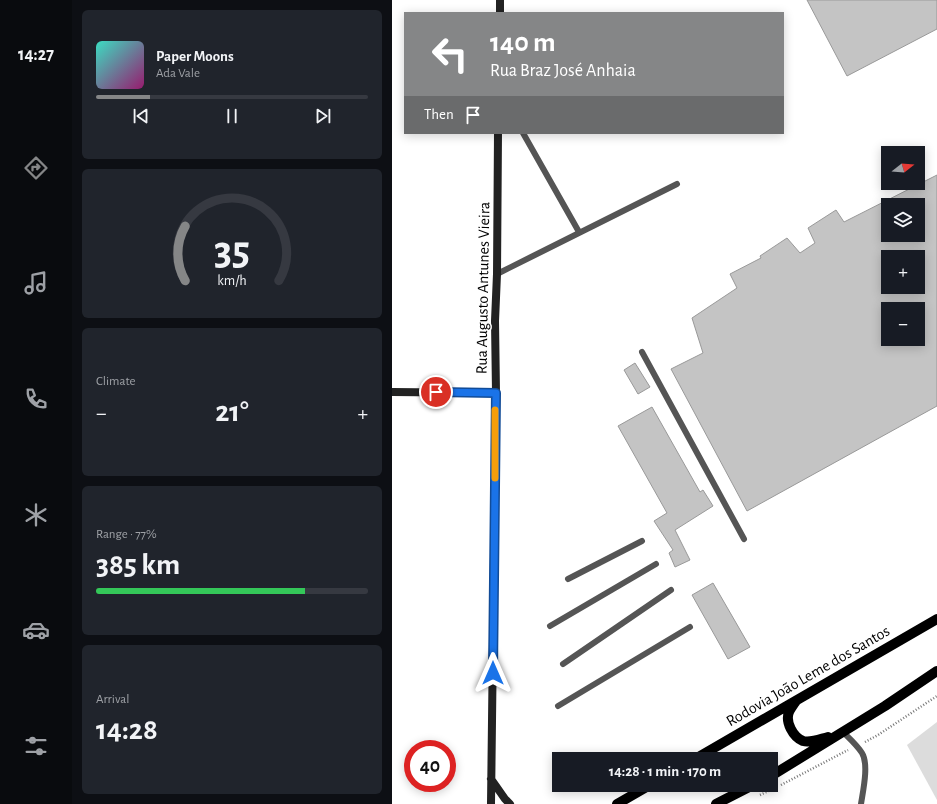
<!DOCTYPE html>
<meta charset="utf-8">
<style>
body{margin:0;font-family:"Alegreya Sans",sans-serif;background:#20242c;color:#f1f3f6;height:100vh;display:flex;flex-direction:column;font-size:15px;white-space:nowrap}
*{box-sizing:border-box;margin:0}
p{font-size:13px;color:#9ea1a6}
.icon{flex:none;width:22px;height:22px;fill:none;stroke:currentColor;stroke-width:2;stroke-linecap:round;stroke-linejoin:round}
.map{position:relative;flex:1;overflow:hidden}
.panel{display:flex;flex-direction:column;gap:10px;padding:10px;background:#0d0f14;width:320px}
.panel>*{flex:none}
.banner{position:absolute;left:12px;top:12px;width:380px;height:122px;border-radius:0px;box-shadow:0 2px 10px #0003;background:#858687;color:#fff;overflow:hidden}
.needle{width:26px;rotate:73deg}
.fabs{position:absolute;left:489px;top:146px;display:grid;gap:8px}
.fabs a{display:grid;place-items:center;width:44px;height:44px;border-radius:0px;background:#171b24;box-shadow:0 2px 10px #0003;font-size:20px}
.speed{position:absolute;left:12px;top:740px;display:flex;gap:8px;font-size:20px;font-weight:700;text-align:center}
.speed>*{display:grid;place-content:center;width:52px;height:52px;border-radius:50%;background:#171b24;box-shadow:0 2px 10px #0003;line-height:1}
.speed .limit{border:6px solid #d22;background:#fff;color:#111}
.pin{position:absolute;display:grid;place-items:center;width:34px;height:34px;color:#fff;margin:-17px;border:2px solid #fff;border-radius:50%;box-shadow:0 1px 4px #0007}
.me{position:absolute;width:44px;margin:-22px;rotate:0deg;stroke-linejoin:round;filter:drop-shadow(0 0 3px #0008)}
.turn{display:flex;align-items:center;gap:14px;height:84px;padding:0 20px;font-size:18px}
.turn .icon{width:52px;height:52px;stroke-width:2.5}
.turn b{display:block;font-size:28px;line-height:34px}
.then{display:flex;align-items:center;height:38px;padding:0 20px;background:#0003;gap:8px;font-size:15px}
.big{font-size:30px;font-weight:700;line-height:1.1}
.panel .widget{flex:1;display:flex;flex-direction:column;justify-content:center;gap:6px;min-width:0;padding:0 14px;border-radius:6px;background:#20242c}
.panel .dial{align-items:center;gap:0}
.dial svg{height:104px;overflow:visible;fill:none;stroke:#363941;stroke-width:7;stroke-linecap:round;text-anchor:middle}
.dial text{fill:#f1f3f6;stroke:none}
.song{display:flex;align-items:center;gap:12px}
.cover{width:48px;height:48px;border-radius:6px;background:linear-gradient(135deg,hsl(170 70% 55%),hsl(320 70% 35%))}
.played{height:4px;border-radius:2px;background:linear-gradient(90deg,#858687 20%,#363941 20%)}
.keys{display:flex;justify-content:space-around;direction:ltr}
.heat{display:flex;justify-content:space-between;align-items:center;font-size:22px;direction:ltr}
.charge{height:6px;border-radius:3px;background:linear-gradient(90deg,#34c759 77%,#363941 0)}
.trip{position:absolute;left:160px;top:752px;width:226px;height:40px;border-radius:0px;background:#171b24;box-shadow:0 2px 10px #0003;font-weight:700;line-height:40px;text-align:center}
main{display:flex;flex:1;min-height:0}
.tab-bar{display:flex;flex-direction:column;width:72px;justify-content:space-around;align-items:center;background:#090b0e;color:#9ea1a6}
.tab-bar .icon{width:28px;height:28px}
.tab-bar .selected{color:#858687}
.tab-bar b{font-size:18px;color:#f1f3f6}
.map>svg:first-child{display:block}
.green{fill:#dcdcdc}
.building{fill:#c4c4c4;stroke:#999;fill-rule:evenodd}
.lines{fill:none;stroke-linecap:round;stroke-linejoin:round}
.path{stroke:#777;stroke-width:2.5;stroke-dasharray:1 2;stroke-linecap:butt}
.lane{stroke:#555;stroke-width:6}
.secondary{stroke:#222;stroke-width:8}
.primary{stroke:#000;stroke-width:10}
.route-casing{stroke:#114b97;stroke-width:10}
.route{stroke:#1a73e8;stroke-width:7}
.slow{stroke:#f59e0b;stroke-width:7}
.labels{text-anchor:middle;dominant-baseline:central;stroke-width:3;stroke-linejoin:round;paint-order:stroke}
.street-label{font-size:16px;fill:#000;stroke:#fff}
</style>
<main>
<nav class="tab-bar">
<b>14:27</b>
<svg class="icon selected" aria-label="directions" viewBox="0 0 24 24"><path d="M12 3l9 9-9 9-9-9zM9 14v-3h6M13 9l2 2-2 2"/></svg>
<svg class="icon" aria-label="music" viewBox="0 0 24 24"><path d="M9 18V5l10-2v13"/><circle cx="6" cy="18" r="3"/><circle cx="16" cy="16" r="3"/></svg>
<svg class="icon" aria-label="phone" viewBox="0 0 24 24"><path d="M5 4h4l2 5-3 2q2 4 5 5l2-3 5 2v4C11 20 4 13 5 4z"/></svg>
<svg class="icon" aria-label="climate" viewBox="0 0 24 24"><path d="M12 3v18M4 7l16 10M4 17L20 7"/></svg>
<svg class="icon" aria-label="car" viewBox="0 0 24 24"><path d="M5 17H2v-5l4-1 3-4h7l3 4 3 1v5h-3M9 17h6M6 11h13"/><circle cx="7" cy="17" r="2"/><circle cx="17" cy="17" r="2"/></svg>
<svg class="icon" aria-label="filters" viewBox="0 0 24 24"><path d="M4 7h16M4 17h16"/><circle cx="9" cy="7" r="2"/><circle cx="15" cy="17" r="2"/></svg>
</nav>
<section class="panel">
<div class="widget">
<div class="song"><i class="cover"></i><div><b>Paper Moons</b><p>Ada Vale</p></div></div>
<div class="played"></div>
<div class="keys"><svg class="icon" aria-label="previous" viewBox="0 0 24 24"><path d="M18 5L8 12l10 7zM5 5v14"/></svg><svg class="icon" aria-label="pause" viewBox="0 0 24 24"><path d="M8 5v14M16 5v14"/></svg><svg class="icon" aria-label="next" viewBox="0 0 24 24"><path d="M6 5l10 7-10 7zM19 5v14"/></svg></div>
</div>
<div class="widget dial"><svg viewBox="0 0 100 80">
<path d="M14 69A42 42 0 1 1 86 69"/>
<path d="M14 69A42 42 0 0 1 14 27" stroke="#858687"/>
<text x="50" y="56" font-size="32" font-weight="700">35</text>
<text x="50" y="72" font-size="11">km/h</text>
</svg></div>
<div class="widget"><p>Climate</p>
<div class="heat"><a>−</a><b class="big">21°</b><a>+</a></div>
</div>
<div class="widget"><p>Range · 77%</p><b class="big">385 km</b><div class="charge"></div></div>
<div class="widget"><p>Arrival</p><b class="big">14:28</b></div>
</section>
<div class="map">
<svg width="545" height="804" viewBox="0 0 545 804">
<rect width="100%" height="100%" fill="#fff"/>
<path class="green" d="M 545,722 L 545,800 L 515,745 Z"/>
<path class="building" d="M 415,0 L 545,0 L 545,29 L 455,76 Z
M 545,175 L 545,406 L 355,511 L 279,369 L 311,353 L 300,318 L 345,288 L 338,274 L 369,258 L 368,256 L 395,238 L 408,253 L 423,243 L 416,228 L 444,210 L 452,222 ZM 496,205 L 526,205 L 526,235 L 496,235 ZM 496,257 L 526,257 L 526,287 L 496,287 ZM 496,309 L 526,309 L 526,339 L 496,339 Z
M 243,363 L 258,387 L 246,394 L 232,370 Z
M 260,407 L 308,492 L 311,490 L 321,506 L 283,530 L 298,560 L 283,567 L 277,553 L 281,550 L 262,521 L 275,513 L 226,426 Z
M 321,583 L 358,647 L 336,659 L 300,595 Z"/>
<g class="lines">
<path class="path" d="M 473,742 L 486,735 L 545,696
M 389,785 L 456,750
M 368,795 L 383,788"/>
<path class="lane" d="M 131,133 L 187,232
M 105,274 L 285,184
M 250,352 L 352,539
M 176,579 L 250,541
M 158,626 L 264,564
M 171,664 L 279,590
M 166,706 L 298,627
M 451,732 C 457,738 465,745 470,753 C 477,764 471,791 469,804"/>
<path class="secondary" d="M 108,13 L 108,0
M 0,392 L 104,393
M 99,779 L 113,799 L 118,804
M 99,804 L 104,393 L 103,321 L 105,274 L 106,133"/>
<path class="primary" d="M 404,701 C 402,704 399,708 397,712 C 393,722 401,737 411,741 C 419,743 428,739 436,737
M 303,759 L 545,619
M 379,776 L 493,706 L 545,671
M 225,804 L 258,785
M 324,804 L 361,785"/>
</g>
<g class="lines">
<defs>
<path id="route" d="M 44,392 L 104,393 L 101,673"/>
</defs>
<use href="#route" class="route-casing"/>
<use href="#route" class="route"/>
<path class="slow" d="M 103,478 L 103,410"/>
</g>
<g class="labels">
<g class="street-label">
<text transform="translate(91 288) rotate(-89)">Rua Augusto Antunes Vieira</text>
<text transform="translate(416 676) rotate(-30)">Rodovia João Leme dos Santos</text>
</g>
</g>
</svg>
<div class="fabs">
<a><svg class="needle" viewBox="-14 -14 28 28"><path d="M0-13l5 13h-10z" fill="#e53935"/><path d="M0 13l5-13h-10z" fill="#9ea1a6"/></svg></a>
<a><svg class="icon" aria-label="layers" viewBox="0 0 24 24"><path d="M12 4l9 5-9 5-9-5zM3 14l9 5 9-5"/></svg></a>
<a>+</a>
<a>−</a>
</div>
<div class="speed"><div class="limit">40</div></div>
<div class="pin" style="left:44px;top:392px;background:#d93025"><svg class="icon" aria-label="arrive" viewBox="0 0 24 24"><path d="M6 21V4h12l-3 4 3 4H6"/></svg></div>
<svg class="me" style="left:101px;top:673px" viewBox="-20 -20 40 40"><path d="M0-17L14 15 0 8-14 15z" fill="#1a73e8" stroke="#fff" stroke-width="4"/></svg>
<div class="trip">14:28 · 1 min · 170 m</div>
<div class="banner">
<div class="turn"><svg class="icon" aria-label="left" viewBox="0 0 24 24"><path d="M17 20v-9H6M10 6l-5 5 5 5"/></svg><div><b>140 m</b>Rua Braz José Anhaia</div></div>
<div class="then">Then<svg class="icon" aria-label="arrive" viewBox="0 0 24 24"><path d="M6 21V4h12l-3 4 3 4H6"/></svg></div>
</div>
</div>
</main>
